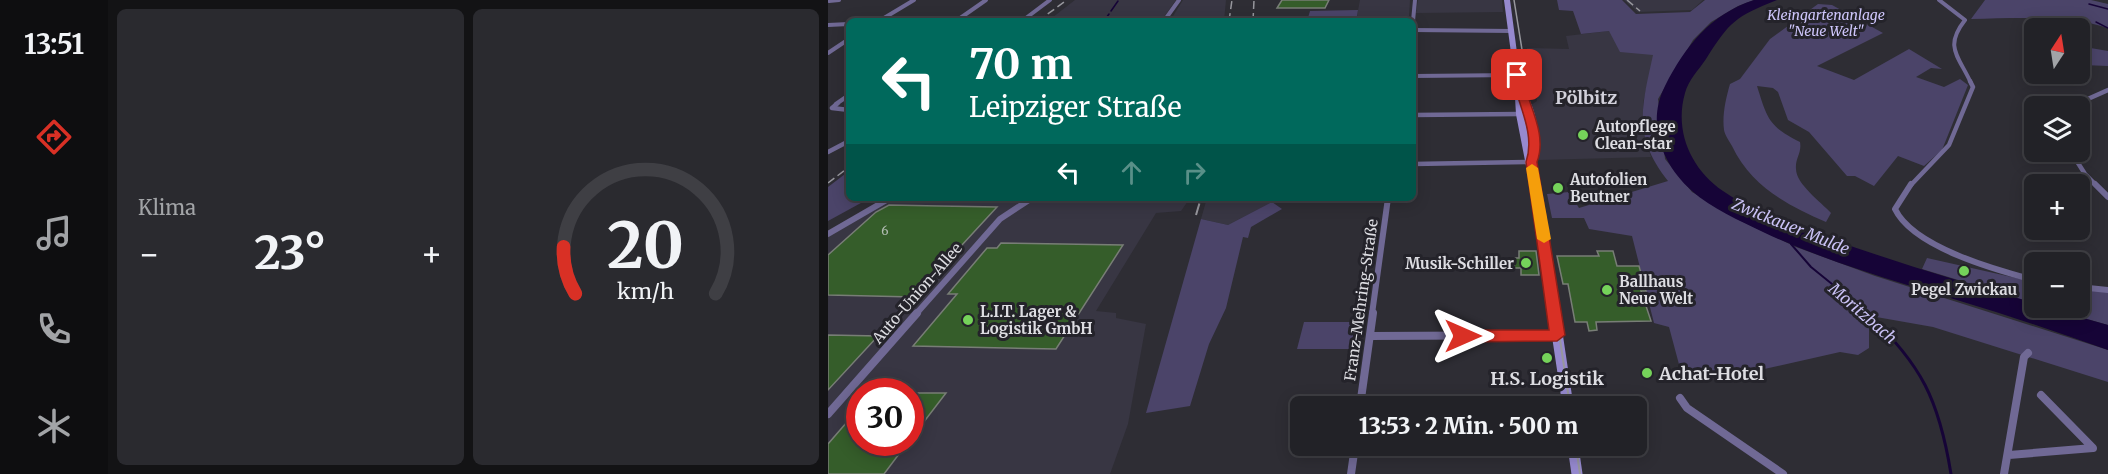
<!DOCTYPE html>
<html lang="de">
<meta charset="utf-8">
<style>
body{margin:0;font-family:Merriweather,serif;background:#2a2a2f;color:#f1f3f6;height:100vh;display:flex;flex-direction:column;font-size:22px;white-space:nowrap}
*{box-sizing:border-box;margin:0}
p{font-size:20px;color:#a2a4a7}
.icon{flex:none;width:33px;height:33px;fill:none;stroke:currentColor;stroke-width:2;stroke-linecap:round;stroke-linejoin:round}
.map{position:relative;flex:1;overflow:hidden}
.side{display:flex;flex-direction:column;gap:9px;padding:9px;background:#131315;width:720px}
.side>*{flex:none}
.top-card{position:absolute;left:18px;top:18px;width:570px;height:183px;border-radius:9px;box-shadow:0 3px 15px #0003,0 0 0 2px #3f3f44;background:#00695c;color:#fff;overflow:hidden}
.needle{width:39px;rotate:12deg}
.controls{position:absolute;left:1196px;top:18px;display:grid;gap:12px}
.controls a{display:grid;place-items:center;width:66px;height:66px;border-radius:9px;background:#222227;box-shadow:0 3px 15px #0003,0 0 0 2px #3f3f44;font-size:30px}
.speed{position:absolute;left:18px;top:378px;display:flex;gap:12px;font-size:30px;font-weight:700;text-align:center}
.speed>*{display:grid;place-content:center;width:78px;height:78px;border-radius:50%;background:#222227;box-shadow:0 3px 15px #0003,0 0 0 2px #3f3f44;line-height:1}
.speed .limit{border:9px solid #d22;background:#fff;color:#111}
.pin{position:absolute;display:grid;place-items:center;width:51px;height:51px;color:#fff;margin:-26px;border-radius:12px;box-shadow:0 3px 9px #0006}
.me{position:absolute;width:66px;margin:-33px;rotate:90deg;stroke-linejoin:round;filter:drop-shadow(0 0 4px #0008)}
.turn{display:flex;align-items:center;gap:21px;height:126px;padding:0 24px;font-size:27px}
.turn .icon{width:78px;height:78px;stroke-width:2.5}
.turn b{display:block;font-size:42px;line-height:51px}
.lanes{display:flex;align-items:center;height:57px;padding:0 24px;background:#0003;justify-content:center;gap:30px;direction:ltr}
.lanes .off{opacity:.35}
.big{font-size:45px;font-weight:800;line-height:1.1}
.side .card{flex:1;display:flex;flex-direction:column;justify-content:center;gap:9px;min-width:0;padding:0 21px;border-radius:9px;background:#2a2a2f}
.side .dial{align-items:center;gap:0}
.dial svg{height:156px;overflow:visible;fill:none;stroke:#3f3f44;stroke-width:7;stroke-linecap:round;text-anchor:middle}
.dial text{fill:#f1f3f6;stroke:none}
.heat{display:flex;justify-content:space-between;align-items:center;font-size:33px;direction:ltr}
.side .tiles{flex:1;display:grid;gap:9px;grid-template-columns:repeat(2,1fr)}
.trip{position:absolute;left:462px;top:396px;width:357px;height:60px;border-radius:9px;background:#222227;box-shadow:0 3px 15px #0003,0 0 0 2px #3f3f44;font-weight:800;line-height:60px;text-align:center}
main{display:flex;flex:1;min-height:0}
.tabs{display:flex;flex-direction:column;width:108px;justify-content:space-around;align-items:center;background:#0e0e10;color:#a2a4a7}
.tabs .icon{width:42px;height:42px}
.tabs .on{color:#d93025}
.tabs b{font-size:27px;color:#f1f3f6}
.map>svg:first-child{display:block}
.built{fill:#383643;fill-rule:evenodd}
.green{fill:#4b4469}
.water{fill:#160437}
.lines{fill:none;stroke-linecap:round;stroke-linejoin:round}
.stream-far2{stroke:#160437;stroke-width:1.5}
.stream-far1{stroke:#160437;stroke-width:2}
.stream{stroke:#160437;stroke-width:3}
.building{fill:#355d2a;stroke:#787e76;stroke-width:1.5}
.street-far3{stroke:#706995;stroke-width:4}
.street-far2{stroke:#706995;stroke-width:4.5}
.street-far1{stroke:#706995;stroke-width:6}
.street{stroke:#706995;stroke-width:8}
.secondary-far3{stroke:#9689cf;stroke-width:6}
.secondary-far2{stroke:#9689cf;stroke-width:8}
.secondary-far1{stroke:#9689cf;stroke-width:9}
.secondary{stroke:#9689cf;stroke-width:11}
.tram-far1{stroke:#97979d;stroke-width:1.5}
.tram{stroke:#97979d;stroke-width:2}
.rail-far1{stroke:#97979d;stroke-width:1.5;stroke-dasharray:8 4;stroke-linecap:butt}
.rail{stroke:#97979d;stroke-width:2;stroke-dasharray:12 6;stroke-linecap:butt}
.route{fill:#d93025;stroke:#8d1f18;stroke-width:1.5}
.slow{fill:#f59e0b}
.poi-dot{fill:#75d25a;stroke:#24232a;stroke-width:2}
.labels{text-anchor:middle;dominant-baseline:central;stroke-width:6;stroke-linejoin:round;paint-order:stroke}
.number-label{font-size:12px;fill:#b3bdb4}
.far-park-label{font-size:14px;font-style:italic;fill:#cec6fb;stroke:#24232a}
.poi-label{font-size:15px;font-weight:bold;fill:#dddde2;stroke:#24232a;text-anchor:start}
.street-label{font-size:15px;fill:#dddde2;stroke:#24232a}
.water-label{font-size:16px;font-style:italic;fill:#cac2f6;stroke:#24232a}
.far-district-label{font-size:18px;font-weight:bold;fill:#d2d1db;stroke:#24232a}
.near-poi-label{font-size:18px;font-weight:bold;fill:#dddde2;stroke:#24232a;text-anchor:start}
</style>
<main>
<nav class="tabs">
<b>13:51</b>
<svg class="icon on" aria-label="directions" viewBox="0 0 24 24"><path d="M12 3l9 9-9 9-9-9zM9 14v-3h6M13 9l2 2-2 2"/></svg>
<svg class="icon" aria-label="music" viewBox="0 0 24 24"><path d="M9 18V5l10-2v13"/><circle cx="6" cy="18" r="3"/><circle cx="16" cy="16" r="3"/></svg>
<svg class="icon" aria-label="phone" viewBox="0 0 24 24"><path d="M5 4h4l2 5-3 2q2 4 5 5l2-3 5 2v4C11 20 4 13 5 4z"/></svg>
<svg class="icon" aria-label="climate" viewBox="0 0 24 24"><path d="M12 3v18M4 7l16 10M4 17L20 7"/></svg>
</nav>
<section class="side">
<div class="tiles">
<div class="card"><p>Klima</p>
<div class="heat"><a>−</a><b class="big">23°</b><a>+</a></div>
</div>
<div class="card dial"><svg viewBox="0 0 100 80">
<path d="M14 69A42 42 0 1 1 86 69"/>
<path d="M14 69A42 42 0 0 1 8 45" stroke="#d93025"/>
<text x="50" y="56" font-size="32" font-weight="700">20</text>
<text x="50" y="72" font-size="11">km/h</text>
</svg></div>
</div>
</section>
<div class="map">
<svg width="1280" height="474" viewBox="0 0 1280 474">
<rect width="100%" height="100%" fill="#2e2d34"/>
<path class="built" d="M 247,0 L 348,0 L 333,21 L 220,21 Z
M 355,0 L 398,0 L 396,21 L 342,21 Z
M 532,0 L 582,0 L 581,16 L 555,16 L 553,21 L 528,21 Z
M 590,0 L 674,0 L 675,12 L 588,13 Z
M 796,0 L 875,0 L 864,10 L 810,12 Z
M 781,31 L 826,54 L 815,103 L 815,128 L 823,157 L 710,160 L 703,105 L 709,101 L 699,48 L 741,49 L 738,36 Z
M 66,198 L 362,198 L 353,211 L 328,213 L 268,311 L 288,313 L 288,318 L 318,324 L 300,424 L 282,474 L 0,474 L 0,236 ZM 32,392 L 82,392 L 82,442 L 32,442 Z
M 379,198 L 452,198 L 400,225 L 373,219 Z"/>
<path class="green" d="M 729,0 L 794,0 L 808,14 L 862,12 L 877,0 L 926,0 L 910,6 L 883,22 L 865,40 L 830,99 L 837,159 L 864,192 L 911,220 L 968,247 L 1047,276 L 1280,350 L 1280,382 L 1105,327 L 1037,315 L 1041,319 L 1041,348 L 1030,355 L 1012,352 L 914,374 L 899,366 L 856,383 L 841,327 L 826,323 L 804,236 L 761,229 L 756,218 L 724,218 L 719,194 L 741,192 L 751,208 L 840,181 C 804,136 814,106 825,55 L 792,52 L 781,31 L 753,34 L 745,11 L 731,10 Z
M 1157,0 L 1263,0 L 1280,4 L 1280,28 C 1240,15 1189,18 1143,19 Z
M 990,4 L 1004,5 L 1055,33 L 989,66 L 1026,80 L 1081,49 L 1114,69 L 1103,68 L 1088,77 L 1116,87 L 1132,79 L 1140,85 L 1114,150 L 1096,166 L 1070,156 L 1046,186 L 1027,176 L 1019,176 L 981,132 L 960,120 L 950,92 L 945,88 L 929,86 C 939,118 941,127 972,142 C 974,153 967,158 968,169 C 968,184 993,202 1003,213 L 998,222 C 959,205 923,186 904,146 C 901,141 897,135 896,130 C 894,115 898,98 902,84 L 912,79 L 942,39 Z
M 530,10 L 528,21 L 479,21 L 482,11 Z
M 1251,46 L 1280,51 L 1280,66 L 1255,65 L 1251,61 Z
M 21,171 L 21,198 L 42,198 L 0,221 L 0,187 Z
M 444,202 L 454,209 L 423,227 L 420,238 L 415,237 L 398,308 L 381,344 L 362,406 L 318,413 L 373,219 L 400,225 Z
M 1099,258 L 1206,282 L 1206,303 L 1094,269 Z
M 1251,289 L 1280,291 L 1280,325 L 1220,308 L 1251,308 Z
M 476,322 L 534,322 L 529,349 L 469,349 Z"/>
<path class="water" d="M 926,0 L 949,0 C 907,17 902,21 878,59 C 870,71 861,79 857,93 C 846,131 863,169 895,191 C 926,213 967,227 1003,239 C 1070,263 1138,283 1206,303 L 1206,308 L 1220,308 L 1280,325 L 1280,350 C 1243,337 1205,324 1168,312 C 1089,287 1010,267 935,232 C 912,221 883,208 864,191 C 834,165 818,123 837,86 C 857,46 883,14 926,0 Z"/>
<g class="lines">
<path class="stream-far2" d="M 1261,4 L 1280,9
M 283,11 L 290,1
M 276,21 L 281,14
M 1268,22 L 1280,28"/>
<path class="stream-far1" d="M 963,244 L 983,267 L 1041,314"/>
<path class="stream" d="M 1039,313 C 1094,365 1111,400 1123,474"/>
</g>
<path class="building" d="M 454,0 L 501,0 L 497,8 L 449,8 Z
M 61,205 L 111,206 L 169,207 L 86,297 L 0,295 L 0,255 L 48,212 Z
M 173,243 L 295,245 L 228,349 L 85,346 L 129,294 L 120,294 L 159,248 L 169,248 Z
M 691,251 L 708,251 L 711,275 L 693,275 L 693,268 L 686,268 L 686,258 L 691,258 Z
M 769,251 L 785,251 L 789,266 L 811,266 L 818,291 L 813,291 L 823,321 L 768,322 L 769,330 L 761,331 L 759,322 L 747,322 L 740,284 L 735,284 L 729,256 L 771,256 Z
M 0,335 L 50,336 L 0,390 Z
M 82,393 L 118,393 L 82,440 Z
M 32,407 L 32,442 L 80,442 L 56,474 L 0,474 L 0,444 Z"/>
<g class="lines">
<path class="street-far3" d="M 1111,0 L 1137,20 C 1116,47 1130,55 1143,83
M 1,1 L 11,0
M 51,21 L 86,0
M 128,21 L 158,0
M 194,21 L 222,0
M 336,21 L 351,0
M 585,21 L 587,0
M 0,25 L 21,24
M 585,30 L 684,31
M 0,53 L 21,39
M 585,76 L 689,75"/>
<path class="street-far2" d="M 10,103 L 4,108 L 21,110
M 8,104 L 21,95
M 1244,106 L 1280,90
M 585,115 L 692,114
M 0,152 L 21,141
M 1243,152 L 1257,174 L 1269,186
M 585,164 L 703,162
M 1082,186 L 1121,145 L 1145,87 L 1142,81"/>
<path class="street-far1" d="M 1083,184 L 1067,209 C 1085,247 1168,270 1206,280
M 1267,184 L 1280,197
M 0,234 L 62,198
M 1251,287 L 1280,290
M 88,314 L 172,219 L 204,198
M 544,314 L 560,198"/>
<path class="street" d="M 542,336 L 729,335
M 852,398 L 859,408 L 955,474
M 532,406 L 545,313
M 0,414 L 89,313
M 1181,455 L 1265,448 L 1213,395
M 523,474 L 527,446
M 1176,474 L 1196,357 L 1200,353"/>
<path class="secondary-far3" d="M 679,0 L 690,83"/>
<path class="secondary-far2" d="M 690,81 L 692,114 L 706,186
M 691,89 C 705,111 709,137 704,162"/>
<path class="secondary-far1" d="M 706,184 L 727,314"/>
<path class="secondary" d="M 726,313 L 740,406
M 745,446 L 749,474"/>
<path class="tram-far1" d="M 686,0 L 700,87 L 697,103 L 728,314"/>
<path class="tram" d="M 728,313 L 742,406
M 748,446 L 752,474"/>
<path class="rail-far1" d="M 799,0 L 812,11
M 210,21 L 239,0
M 401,21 L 404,0
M 425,21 L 426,0
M 0,183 L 21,167"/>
<path class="rail" d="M 368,215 L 373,198"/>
</g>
<path class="route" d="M 689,72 L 694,75 C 699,103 720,133 709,162 L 737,335 L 729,341 L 635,342 L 627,336 L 635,330 L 721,330 L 698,162 C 708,133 689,103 684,75 Z"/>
<path class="slow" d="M 704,164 L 710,168 L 723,239 L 716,243 L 709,239 L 698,168 Z"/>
<g class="poi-dot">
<circle cx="755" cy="135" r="6"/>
<circle cx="730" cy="188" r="6"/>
<circle cx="698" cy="263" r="6"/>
<circle cx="1136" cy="271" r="6"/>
<circle cx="779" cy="290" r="6"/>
<circle cx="140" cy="320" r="6"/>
<circle cx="719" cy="358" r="6"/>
<circle cx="819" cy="373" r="6"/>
</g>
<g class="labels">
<g class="number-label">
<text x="57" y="230">6</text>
</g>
<g class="far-park-label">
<text x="998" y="15">Kleingartenanlage<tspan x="998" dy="16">"Neue Welt"</tspan></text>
</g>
<g class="poi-label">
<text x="767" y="126">Autopflege<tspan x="767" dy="17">Clean-star</tspan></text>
<text x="742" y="179">Autofolien<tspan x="742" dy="17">Beutner</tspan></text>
<text x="686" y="263" text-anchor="end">Musik-Schiller</text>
<text x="791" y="281">Ballhaus<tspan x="791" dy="17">Neue Welt</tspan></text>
<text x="1136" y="289" text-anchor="middle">Pegel Zwickau</text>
<text x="152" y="311">L.I.T. Lager &amp;<tspan x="152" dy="17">Logistik GmbH</tspan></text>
</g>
<g class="street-label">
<text transform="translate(89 293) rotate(-49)">Auto-Union-Allee</text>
<text transform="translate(533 300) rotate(-82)">Franz-Mehring-Straße</text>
</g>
<g class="water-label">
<text transform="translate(963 226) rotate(22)">Zwickauer Mulde</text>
<text transform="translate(1035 313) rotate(41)">Moritzbach</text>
</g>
<g class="far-district-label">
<text x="758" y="97">Pölbitz</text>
</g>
<g class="near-poi-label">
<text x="831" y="373">Achat-Hotel</text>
<text x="719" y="378" text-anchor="middle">H.S. Logistik</text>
</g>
</g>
</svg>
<div class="controls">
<a><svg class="needle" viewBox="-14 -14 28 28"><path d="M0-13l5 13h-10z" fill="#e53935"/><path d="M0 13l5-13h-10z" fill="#a2a4a7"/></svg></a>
<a><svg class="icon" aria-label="layers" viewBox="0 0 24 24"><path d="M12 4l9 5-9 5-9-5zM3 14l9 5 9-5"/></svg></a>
<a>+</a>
<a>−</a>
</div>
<div class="speed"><div class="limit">30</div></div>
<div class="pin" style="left:689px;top:75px;background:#d93025"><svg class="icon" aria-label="arrive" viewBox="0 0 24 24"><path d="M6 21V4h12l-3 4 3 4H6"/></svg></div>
<svg class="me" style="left:635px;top:336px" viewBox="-20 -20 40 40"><path d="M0-17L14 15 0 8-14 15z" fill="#d93025" stroke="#fff" stroke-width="4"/></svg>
<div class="trip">13:53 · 2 Min. · 500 m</div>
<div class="top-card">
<div class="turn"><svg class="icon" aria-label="left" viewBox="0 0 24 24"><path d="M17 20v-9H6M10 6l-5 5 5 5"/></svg><div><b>70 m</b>Leipziger Straße</div></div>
<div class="lanes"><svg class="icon" aria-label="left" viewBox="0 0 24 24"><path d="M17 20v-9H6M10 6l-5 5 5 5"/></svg><svg class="icon off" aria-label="ahead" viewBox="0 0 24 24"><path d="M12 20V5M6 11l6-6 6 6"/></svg><svg class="icon off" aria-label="right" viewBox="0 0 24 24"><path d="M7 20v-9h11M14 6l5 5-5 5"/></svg></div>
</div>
</div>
</main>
